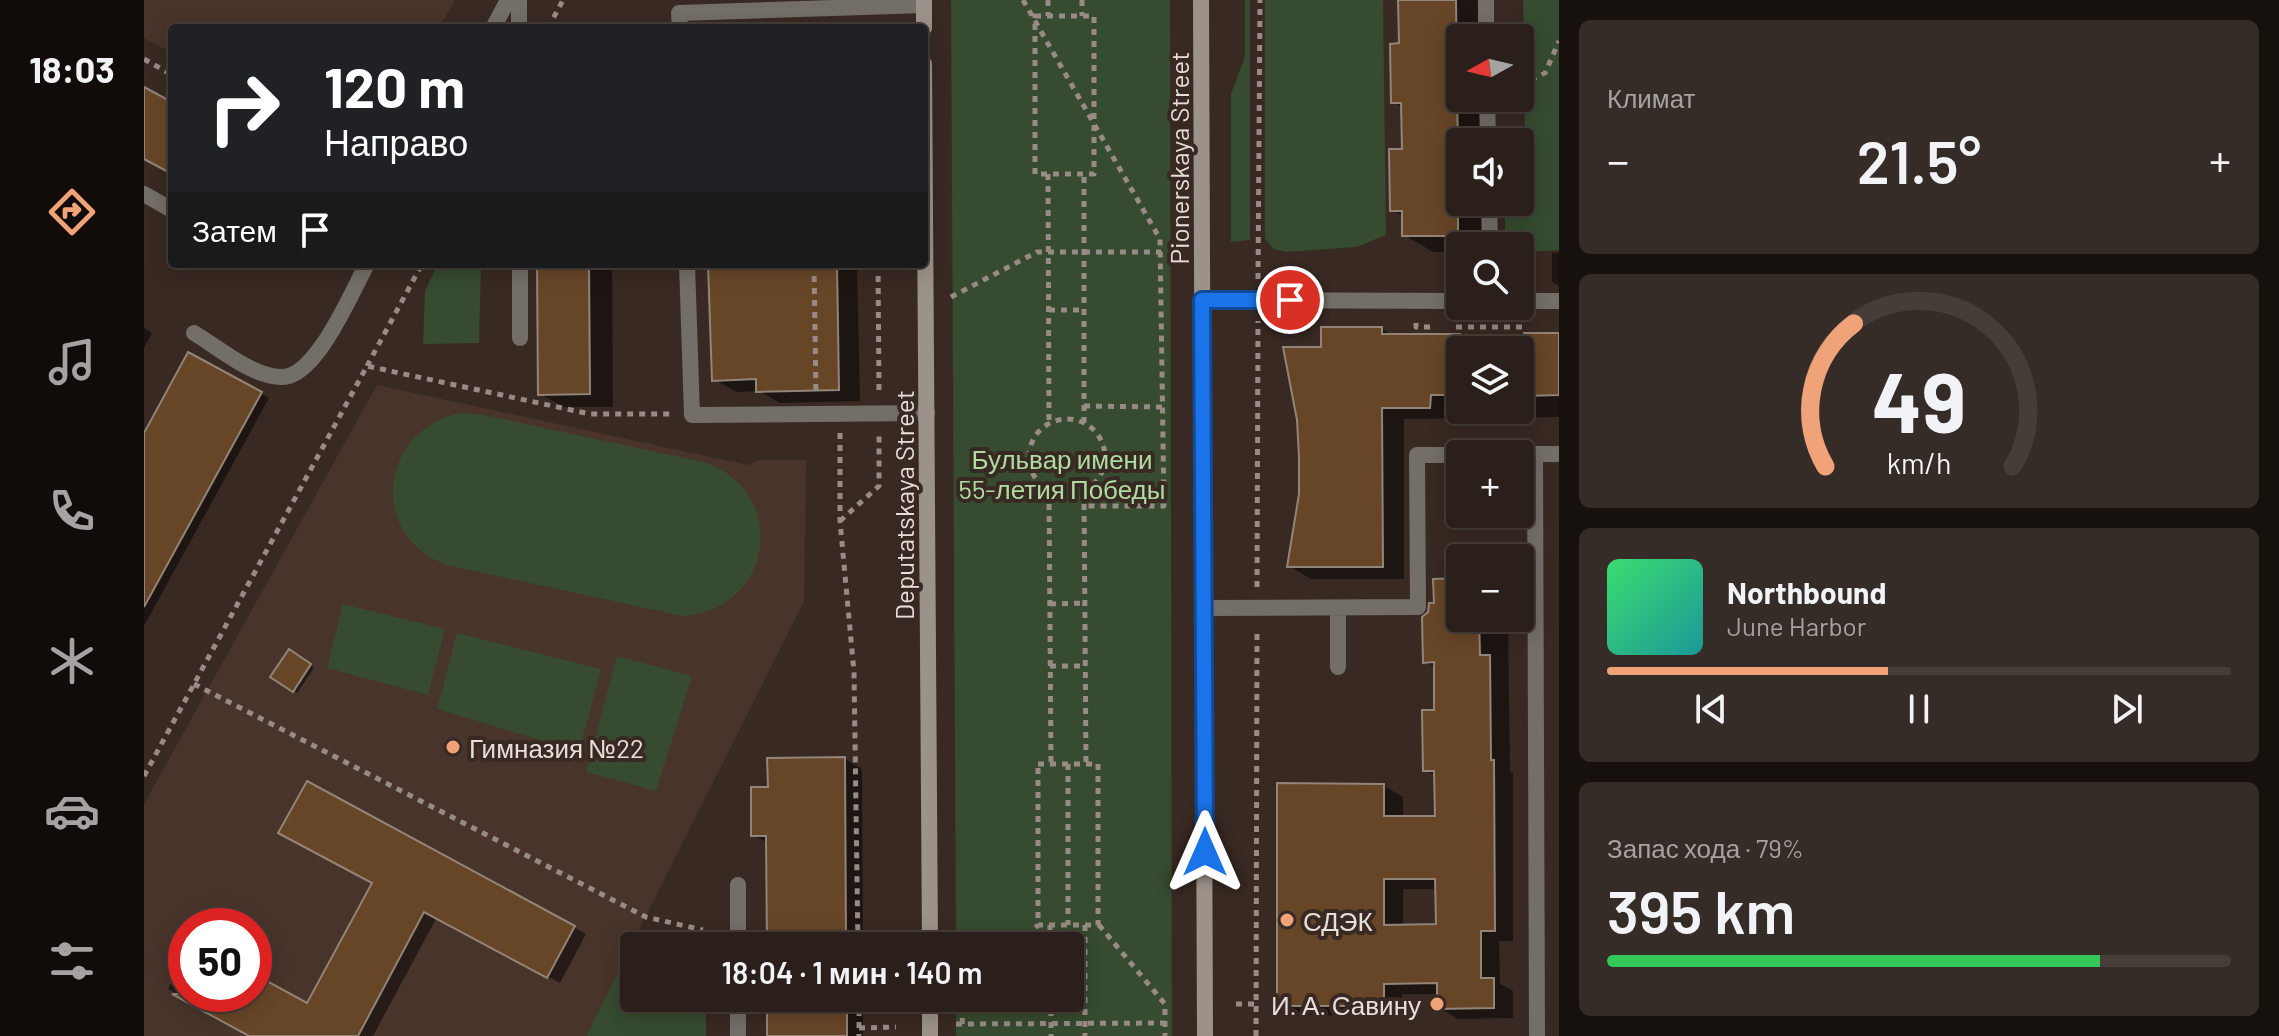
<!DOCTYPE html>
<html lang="ru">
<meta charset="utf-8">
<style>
body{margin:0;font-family:Barlow,sans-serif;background:#362c27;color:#f1f3f6;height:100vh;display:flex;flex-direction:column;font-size:30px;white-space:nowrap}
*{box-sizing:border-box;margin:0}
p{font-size:26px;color:#a5a2a2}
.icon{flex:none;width:44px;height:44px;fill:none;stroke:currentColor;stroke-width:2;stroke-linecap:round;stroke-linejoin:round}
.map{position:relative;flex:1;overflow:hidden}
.drawer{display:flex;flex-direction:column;gap:20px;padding:20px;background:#17110e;width:720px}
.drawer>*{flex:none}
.hud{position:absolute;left:24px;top:24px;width:760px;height:244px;border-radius:8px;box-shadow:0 4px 20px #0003,0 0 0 2px #463d39;background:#202124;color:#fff;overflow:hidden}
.needle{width:52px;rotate:262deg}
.controls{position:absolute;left:1302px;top:24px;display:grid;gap:16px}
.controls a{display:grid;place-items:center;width:88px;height:88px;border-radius:8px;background:#2a1f1a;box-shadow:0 4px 20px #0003,0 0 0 2px #463d39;font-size:40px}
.speed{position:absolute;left:24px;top:908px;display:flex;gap:16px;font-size:40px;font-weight:700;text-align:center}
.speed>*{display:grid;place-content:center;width:104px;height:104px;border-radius:50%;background:#2a1f1a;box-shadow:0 4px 20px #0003,0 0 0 2px #463d39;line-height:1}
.speed .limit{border:12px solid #d22;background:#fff;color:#111}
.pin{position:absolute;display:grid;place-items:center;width:68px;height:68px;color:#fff;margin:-34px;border:4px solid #fff;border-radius:50%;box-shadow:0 2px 8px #0007}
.me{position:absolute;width:88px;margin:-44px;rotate:0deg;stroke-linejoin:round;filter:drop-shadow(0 0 6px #0008)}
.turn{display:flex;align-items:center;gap:28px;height:168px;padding:0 24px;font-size:36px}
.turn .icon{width:104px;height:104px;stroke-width:2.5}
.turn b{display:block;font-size:56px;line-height:68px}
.then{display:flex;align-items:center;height:76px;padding:0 24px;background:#0003;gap:16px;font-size:30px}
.big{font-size:60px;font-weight:600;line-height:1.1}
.drawer .card{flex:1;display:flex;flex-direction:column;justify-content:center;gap:12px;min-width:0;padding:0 28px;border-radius:12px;background:#362c27}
.drawer .dial{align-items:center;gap:0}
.dial svg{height:208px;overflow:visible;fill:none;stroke:#463d39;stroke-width:7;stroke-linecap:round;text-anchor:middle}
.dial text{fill:#f1f3f6;stroke:none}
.song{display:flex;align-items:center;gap:24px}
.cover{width:96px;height:96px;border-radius:12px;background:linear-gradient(135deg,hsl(140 70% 55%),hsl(180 70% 35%))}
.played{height:8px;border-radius:4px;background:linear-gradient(90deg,#f0a378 45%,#463d39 45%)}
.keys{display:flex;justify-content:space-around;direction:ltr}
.heat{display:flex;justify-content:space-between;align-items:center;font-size:44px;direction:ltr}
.charge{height:12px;border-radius:6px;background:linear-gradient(90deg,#34c759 79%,#463d39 0)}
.trip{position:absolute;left:476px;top:932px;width:464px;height:80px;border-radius:8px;background:#2a1f1a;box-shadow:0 4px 20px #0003,0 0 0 2px #463d39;font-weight:600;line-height:80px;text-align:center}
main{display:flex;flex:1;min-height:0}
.tab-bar{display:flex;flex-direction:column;width:144px;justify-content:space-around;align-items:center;background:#110c0a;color:#a5a2a2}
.tab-bar .icon{width:56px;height:56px}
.tab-bar .active{color:#f0a378}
.tab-bar b{font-size:36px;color:#f1f3f6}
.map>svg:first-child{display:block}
.built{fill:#48342a;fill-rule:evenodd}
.green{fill:#364b2f}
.shadow{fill:#0007;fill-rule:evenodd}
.building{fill:#674627;stroke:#928478;stroke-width:2;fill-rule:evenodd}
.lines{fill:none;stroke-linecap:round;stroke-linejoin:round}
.path{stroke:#988b86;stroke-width:5;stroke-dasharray:6 6;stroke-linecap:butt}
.lane{stroke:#736e68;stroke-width:16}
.secondary{stroke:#9b9389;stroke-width:16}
.route-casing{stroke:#114b97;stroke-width:20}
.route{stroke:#1a73e8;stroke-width:14}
.poi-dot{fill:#f0a378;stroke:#382922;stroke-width:3}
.labels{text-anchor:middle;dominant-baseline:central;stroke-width:8;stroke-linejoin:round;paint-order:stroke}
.street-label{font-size:26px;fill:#e7ddd9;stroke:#382922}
.park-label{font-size:26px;fill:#addba0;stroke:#382922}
.poi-label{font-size:26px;fill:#e7ddd9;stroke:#382922;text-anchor:start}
</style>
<main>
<nav class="tab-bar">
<b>18:03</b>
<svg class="icon active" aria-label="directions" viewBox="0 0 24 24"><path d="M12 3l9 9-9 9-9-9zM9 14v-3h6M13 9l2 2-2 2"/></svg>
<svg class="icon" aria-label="music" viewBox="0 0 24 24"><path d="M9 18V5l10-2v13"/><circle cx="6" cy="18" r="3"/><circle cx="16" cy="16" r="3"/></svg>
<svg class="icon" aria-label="phone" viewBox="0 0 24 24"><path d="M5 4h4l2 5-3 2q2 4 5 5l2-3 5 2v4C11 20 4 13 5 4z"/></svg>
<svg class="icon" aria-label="climate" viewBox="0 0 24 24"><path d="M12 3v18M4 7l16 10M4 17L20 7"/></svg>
<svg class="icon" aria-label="car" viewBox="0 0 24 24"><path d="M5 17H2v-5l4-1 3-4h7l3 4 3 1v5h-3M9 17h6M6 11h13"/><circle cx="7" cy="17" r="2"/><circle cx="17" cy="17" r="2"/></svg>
<svg class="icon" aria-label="filters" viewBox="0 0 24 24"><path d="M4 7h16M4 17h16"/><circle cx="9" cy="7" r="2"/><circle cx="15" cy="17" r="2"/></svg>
</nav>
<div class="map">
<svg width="1415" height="1036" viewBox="0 0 1415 1036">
<rect width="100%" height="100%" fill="#382922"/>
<path class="built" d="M 0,0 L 311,0 L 295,28 L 28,28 L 28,53 L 0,38 Z
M 233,385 L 604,465 L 616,460 L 662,460 L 660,601 L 442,1036 L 0,1036 L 0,804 ZM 42,926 L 110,926 L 110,994 L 42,994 Z"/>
<path class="green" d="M 807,0 L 1026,0 L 1028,1036 L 812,1036 L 812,998 L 926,998 L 926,946 L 812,946 Z
M 1101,0 L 1106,0 L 1106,240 L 1087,242 L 1087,94 L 1101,56 Z
M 1121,0 L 1239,0 L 1242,235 L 1212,247 L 1142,252 L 1130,249 L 1121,239 Z
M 1379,0 L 1415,0 L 1415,250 L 1382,252 L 1376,246 L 1361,240 L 1361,202 L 1376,202 L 1376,142 L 1360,140 L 1381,131 Z
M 294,264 L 337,264 L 335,343 L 279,344 L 281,291 Z
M 315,413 L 340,415 L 559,462 C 647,490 630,611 538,616 L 307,566 C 224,541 233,432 315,413 Z
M 199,604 L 301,629 L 284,695 L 183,668 Z
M 313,633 L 457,669 L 435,752 L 293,709 Z
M 473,656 L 548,676 L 512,791 L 442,772 Z
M 492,936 L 529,946 L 490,946 L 490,998 L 562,998 L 562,1036 L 442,1036 Z"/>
<path class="shadow" d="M 1256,0 L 1332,0 L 1341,7 L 1341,38 L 1316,38 L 1316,98 L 1342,98 L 1342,142 L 1316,142 L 1316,202 L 1334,202 L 1334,217 L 1343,222 L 1343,246 L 1316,246 L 1316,252 L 1289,252 L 1260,235 L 1260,217 L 1248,210 L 1260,151 L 1259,108 L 1249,102 L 1257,45 Z
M 641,27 L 644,28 L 599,28 Z
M 1415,252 L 1415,286 L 1408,282 L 1408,253 Z
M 395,264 L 468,264 L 469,407 L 420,407 L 396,394 Z
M 566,264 L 713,264 L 716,401 L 636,403 L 615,391 L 592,392 L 570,379 Z
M 0,328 L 8,333 L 0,348 Z
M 1238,329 L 1250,336 L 1332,336 L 1354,349 L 1382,349 L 1415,335 L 1415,417 L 1260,419 L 1260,579 L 1167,579 L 1145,566 L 1179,349 ZM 1316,350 L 1376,350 L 1376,410 L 1316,410 Z
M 45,354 L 125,398 L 0,626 L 0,437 Z
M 1316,580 L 1316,618 L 1366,618 L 1364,621 L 1366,772 L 1369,773 L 1369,941 L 1355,941 L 1356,984 L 1369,991 L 1369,1018 L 1314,1019 L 1295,1008 L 1295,994 L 1258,994 L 1258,1016 L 1154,1015 L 1135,1004 L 1240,786 L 1259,797 L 1259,818 L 1293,818 L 1292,776 L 1281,770 L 1292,712 L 1292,668 L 1281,661 L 1292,605 ZM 1259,889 L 1293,889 L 1294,926 L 1259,927 Z
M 145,651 L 170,668 L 153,693 L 128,676 Z
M 701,759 L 718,769 L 719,946 L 625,946 L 624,843 L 609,835 L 626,789 Z
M 164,783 L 442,934 L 416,983 L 293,917 L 229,1036 L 109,1036 L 24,989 L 42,955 L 42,994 L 110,994 L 110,976 L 164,1005 L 230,883 Z
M 625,998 L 719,998 L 719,1036 L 625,1036 Z"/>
<path class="building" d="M 1254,0 L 1312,0 L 1314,159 L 1305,159 L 1305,203 L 1314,203 L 1314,236 L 1258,236 L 1258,211 L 1246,211 L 1245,149 L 1258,149 L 1257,103 L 1247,103 L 1246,44 L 1255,43 Z
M 0,87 L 28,102 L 28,174 L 0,159 Z
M 393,264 L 445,264 L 446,394 L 394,395 Z
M 564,264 L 693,264 L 695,390 L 612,392 L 612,379 L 568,381 Z
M 1177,327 L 1238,327 L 1238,334 L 1316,334 L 1316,395 L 1287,395 L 1286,408 L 1238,408 L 1239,567 L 1143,567 L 1155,494 L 1155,457 L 1153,420 L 1139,347 L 1177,347 Z
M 1380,333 L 1415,333 L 1415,395 L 1376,396 L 1376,347 L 1380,347 Z
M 44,352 L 118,392 L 0,607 L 0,433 Z
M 1316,578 L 1316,618 L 1335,618 L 1336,655 L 1346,655 L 1347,760 L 1350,760 L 1351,931 L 1337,931 L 1337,978 L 1350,978 L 1350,1008 L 1293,1009 L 1293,983 L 1240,984 L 1240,1006 L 1133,1006 L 1133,783 L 1240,784 L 1240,816 L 1291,816 L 1290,771 L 1279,771 L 1278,710 L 1290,710 L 1290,662 L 1279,663 L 1278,617 L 1284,612 L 1285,603 L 1290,603 L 1289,579 ZM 1240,879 L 1291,879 L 1292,924 L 1240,925 Z
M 145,649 L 167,664 L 149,692 L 126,677 Z
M 701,757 L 702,946 L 623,946 L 622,836 L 607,836 L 607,787 L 624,787 L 623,758 Z
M 163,781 L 431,926 L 403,978 L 280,912 L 214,1036 L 105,1036 L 28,994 L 110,994 L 110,974 L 163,1003 L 228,883 L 134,833 Z
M 623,998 L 703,998 L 703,1036 L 623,1036 Z"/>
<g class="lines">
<path class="path" d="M 879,0 L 1016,239 L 1020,506 L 940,506
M 904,0 L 904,16
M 938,0 L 938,16
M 891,16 L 950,16 L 950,174 L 891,174 Z
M 404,28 L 419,0
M 0,59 L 28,75
M 1304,73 L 1316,73
M 1376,85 L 1401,73 L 1415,41
M 904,174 L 905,423
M 1305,182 L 1316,181
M 670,264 L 672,395
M 734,264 L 735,391
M 1114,279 L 1116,0
M 807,297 L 893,252 L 1017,252
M 905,310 L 940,310
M 1272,323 L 1272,327 L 1290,327
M 1312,327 L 1378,327
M 223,366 L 278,264
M 940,406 L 1019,407
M885 457a38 38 0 1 1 76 0a38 38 0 1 1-76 0Z
M 940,423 L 940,174
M 696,433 L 696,521 L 710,672 L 714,946
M 905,492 L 907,764
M 940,492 L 942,764
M 696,521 L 735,486 L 735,433
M 1113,587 L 1114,321
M 906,604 L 941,603
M 906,666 L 941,666
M 50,684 L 502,917 L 559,930
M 894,764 L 954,764 L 954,925 L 894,925 Z
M 924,764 L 924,925
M 0,776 L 223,366 L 446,414 L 526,414
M 906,925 L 906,946
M 941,925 L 941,1036
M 955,925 L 1021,1004 L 1021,1036
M 876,946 L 894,925
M 715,998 L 715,1036
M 907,998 L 907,1036
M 1092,1004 L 1112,1004
M 812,1024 L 1021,1023
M 818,1024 L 819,1012 L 831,998
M 715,1028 L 752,1027
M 1112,1036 L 1113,629"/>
<path class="lane" d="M 1342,0 L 1342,38
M 711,2 L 720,7 L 780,5
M 349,28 L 364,0
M 375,28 L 375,0
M 536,28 L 535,13 L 720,7
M 1343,98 L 1344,142
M 0,194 L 28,210
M 1345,202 L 1346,246
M 376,264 L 376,338
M 543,264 L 548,415 L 783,413
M 1058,300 L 1316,301
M 1376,301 L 1415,301
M 50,333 C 75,348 107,376 137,377 C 172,379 208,291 223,264
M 1376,454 L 1415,454
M 1391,454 L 1393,1036
M 1060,608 L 1274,607 L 1273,455 L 1316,455
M 1194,667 L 1194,608
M 594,885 L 594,946
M 594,998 L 594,1036"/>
<path class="secondary" d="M 780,0 L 780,28
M 1057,0 L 1061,1036
M 780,64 L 786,946
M 786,998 L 786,1036"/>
</g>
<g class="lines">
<defs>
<path id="route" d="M 1061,852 L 1058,300 L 1146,300"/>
</defs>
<use href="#route" class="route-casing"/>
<use href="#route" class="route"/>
</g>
<g class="poi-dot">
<circle cx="309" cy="747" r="8"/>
<circle cx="1143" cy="920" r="8"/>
<circle cx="1293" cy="1004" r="8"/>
</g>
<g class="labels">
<g class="street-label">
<text transform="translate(1034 158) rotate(-90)">Pionerskaya Street</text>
<text transform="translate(759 505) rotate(-90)">Deputatskaya Street</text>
</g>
<g class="park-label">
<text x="918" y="458">Бульвар имени<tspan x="918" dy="30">55-летия Победы</tspan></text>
</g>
<g class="poi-label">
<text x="325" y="747">Гимназия №22</text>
<text x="1159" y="920">СДЭК</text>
<text x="1277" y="1004" text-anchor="end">И. А. Савину</text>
</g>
</g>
</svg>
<div class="controls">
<a><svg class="needle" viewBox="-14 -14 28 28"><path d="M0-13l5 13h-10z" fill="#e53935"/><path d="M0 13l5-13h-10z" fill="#a5a2a2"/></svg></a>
<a><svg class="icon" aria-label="sound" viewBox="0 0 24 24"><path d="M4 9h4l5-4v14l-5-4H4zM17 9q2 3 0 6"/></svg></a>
<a><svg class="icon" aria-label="search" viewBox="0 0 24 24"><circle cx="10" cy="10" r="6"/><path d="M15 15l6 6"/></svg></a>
<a><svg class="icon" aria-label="layers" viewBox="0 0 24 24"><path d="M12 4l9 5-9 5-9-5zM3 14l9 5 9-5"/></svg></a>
<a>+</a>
<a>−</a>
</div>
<div class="speed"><div class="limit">50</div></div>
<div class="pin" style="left:1146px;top:300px;background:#d93025"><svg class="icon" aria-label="arrive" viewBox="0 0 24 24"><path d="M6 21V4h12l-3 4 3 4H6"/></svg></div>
<svg class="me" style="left:1061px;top:852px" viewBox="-20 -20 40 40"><path d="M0-17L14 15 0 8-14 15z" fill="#1a73e8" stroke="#fff" stroke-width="4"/></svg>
<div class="trip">18:04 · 1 мин · 140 m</div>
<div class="hud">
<div class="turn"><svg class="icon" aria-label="right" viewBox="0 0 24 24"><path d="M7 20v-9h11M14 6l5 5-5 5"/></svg><div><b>120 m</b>Направо</div></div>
<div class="then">Затем<svg class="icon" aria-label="arrive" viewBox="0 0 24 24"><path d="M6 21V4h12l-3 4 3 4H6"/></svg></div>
</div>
</div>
<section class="drawer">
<div class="card"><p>Климат</p>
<div class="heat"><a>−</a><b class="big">21.5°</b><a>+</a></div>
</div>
<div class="card dial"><svg viewBox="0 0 100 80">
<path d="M14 69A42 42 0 1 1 86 69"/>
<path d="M14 69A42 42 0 0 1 25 14" stroke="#f0a378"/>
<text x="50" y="56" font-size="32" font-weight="700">49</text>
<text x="50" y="72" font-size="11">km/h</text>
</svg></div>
<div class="card">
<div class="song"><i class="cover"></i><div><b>Northbound</b><p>June Harbor</p></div></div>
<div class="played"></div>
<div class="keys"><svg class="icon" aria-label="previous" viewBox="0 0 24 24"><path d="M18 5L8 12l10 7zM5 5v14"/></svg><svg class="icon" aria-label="pause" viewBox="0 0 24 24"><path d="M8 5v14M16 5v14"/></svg><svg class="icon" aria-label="next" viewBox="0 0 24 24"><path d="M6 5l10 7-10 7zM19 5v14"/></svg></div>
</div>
<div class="card"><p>Запас хода · 79%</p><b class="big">395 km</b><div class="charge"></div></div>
</section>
</main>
